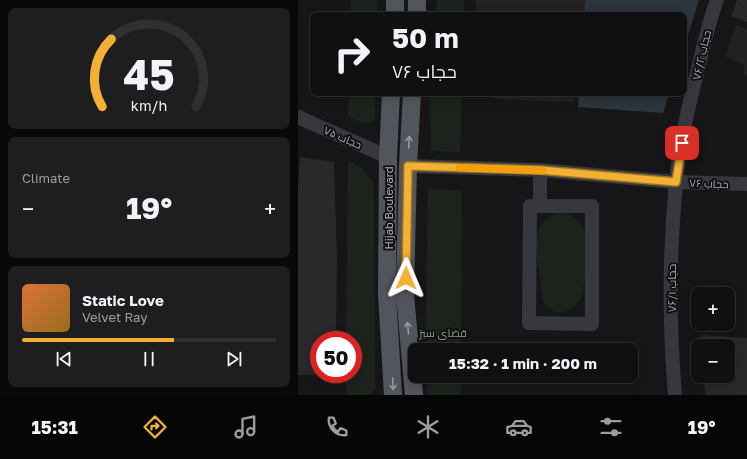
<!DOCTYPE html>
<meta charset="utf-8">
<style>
body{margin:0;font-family:"Golos Text",Cairo,sans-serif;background:#1e1e20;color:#f1f3f6;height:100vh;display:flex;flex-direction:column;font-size:15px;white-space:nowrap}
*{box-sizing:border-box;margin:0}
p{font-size:13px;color:#9c9d9f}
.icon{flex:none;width:22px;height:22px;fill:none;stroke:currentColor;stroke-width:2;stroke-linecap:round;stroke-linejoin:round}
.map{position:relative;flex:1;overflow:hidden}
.side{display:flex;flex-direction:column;gap:8px;padding:8px;background:#09090a;width:298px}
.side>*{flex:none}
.banner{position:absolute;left:12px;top:12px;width:377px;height:84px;border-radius:8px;box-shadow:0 2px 10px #0003,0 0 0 1px #303032;background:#101012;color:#f1f3f6;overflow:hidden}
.buttons{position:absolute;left:393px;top:287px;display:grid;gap:8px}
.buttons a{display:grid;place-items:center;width:44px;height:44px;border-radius:8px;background:#101012;box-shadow:0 2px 10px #0003,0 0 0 1px #303032;font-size:20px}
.speed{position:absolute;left:12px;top:331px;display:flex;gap:8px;font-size:20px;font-weight:700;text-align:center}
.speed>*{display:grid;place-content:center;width:52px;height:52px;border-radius:50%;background:#101012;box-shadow:0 2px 10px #0003,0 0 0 1px #303032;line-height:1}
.speed .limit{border:6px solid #d22;background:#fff;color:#111}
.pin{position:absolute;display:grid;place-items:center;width:34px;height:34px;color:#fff;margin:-17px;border-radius:8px;box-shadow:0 2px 6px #0006}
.me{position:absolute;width:44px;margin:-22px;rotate:1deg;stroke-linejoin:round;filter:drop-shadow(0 0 3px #0008)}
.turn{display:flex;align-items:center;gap:14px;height:84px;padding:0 16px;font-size:18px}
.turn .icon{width:52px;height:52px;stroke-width:2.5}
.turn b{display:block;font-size:28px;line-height:34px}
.big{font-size:30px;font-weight:700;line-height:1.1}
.side .tile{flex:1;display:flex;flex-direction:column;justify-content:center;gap:6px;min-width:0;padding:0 14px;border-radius:8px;background:#1e1e20}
.side .dial{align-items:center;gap:0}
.dial svg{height:104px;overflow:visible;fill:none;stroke:#303032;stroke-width:7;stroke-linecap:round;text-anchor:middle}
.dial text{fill:#f1f3f6;stroke:none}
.song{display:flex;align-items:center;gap:12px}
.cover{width:48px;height:48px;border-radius:6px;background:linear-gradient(135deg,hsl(20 70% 55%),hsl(40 70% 35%))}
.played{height:4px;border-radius:2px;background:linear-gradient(90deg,#f2b134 60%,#303032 60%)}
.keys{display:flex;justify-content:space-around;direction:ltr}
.heat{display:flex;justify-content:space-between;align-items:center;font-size:22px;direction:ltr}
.trip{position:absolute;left:110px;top:343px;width:230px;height:40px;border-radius:8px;background:#101012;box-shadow:0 2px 10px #0003,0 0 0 1px #303032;font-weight:700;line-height:40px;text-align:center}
.tab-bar{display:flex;height:64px;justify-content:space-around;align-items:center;background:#060607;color:#9c9d9f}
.tab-bar .icon{width:28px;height:28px}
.tab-bar .current{color:#f2b134}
.tab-bar b{font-size:18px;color:#f1f3f6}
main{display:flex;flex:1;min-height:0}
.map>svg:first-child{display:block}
.built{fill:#222225}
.green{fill:#1c231d}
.water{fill:#2c353c}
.building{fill:#29292c}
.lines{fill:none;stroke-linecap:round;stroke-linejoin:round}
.minor{stroke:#37383d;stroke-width:14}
.major{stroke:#53555c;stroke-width:18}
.oneway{stroke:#979ba6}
.route-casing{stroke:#9d7322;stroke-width:10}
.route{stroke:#f2b134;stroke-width:7}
.slow{stroke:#f59e0b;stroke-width:7}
.labels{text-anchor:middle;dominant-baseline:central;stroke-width:4;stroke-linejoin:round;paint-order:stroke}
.street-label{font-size:11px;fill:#a8adb8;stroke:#111113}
.park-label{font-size:11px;fill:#7fa381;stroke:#111113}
</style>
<main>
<section class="side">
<div class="tile dial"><svg viewBox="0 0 100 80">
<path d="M14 69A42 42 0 1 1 86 69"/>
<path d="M14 69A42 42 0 0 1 21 17" stroke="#f2b134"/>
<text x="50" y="56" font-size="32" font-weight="700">45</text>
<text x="50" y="72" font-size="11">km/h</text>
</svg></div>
<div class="tile"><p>Climate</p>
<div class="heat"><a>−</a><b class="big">19°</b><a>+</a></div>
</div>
<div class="tile">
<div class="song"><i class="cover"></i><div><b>Static Love</b><p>Velvet Ray</p></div></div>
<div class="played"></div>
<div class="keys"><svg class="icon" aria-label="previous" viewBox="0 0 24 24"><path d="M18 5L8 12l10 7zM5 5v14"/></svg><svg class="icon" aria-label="pause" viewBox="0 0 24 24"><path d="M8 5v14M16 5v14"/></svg><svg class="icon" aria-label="next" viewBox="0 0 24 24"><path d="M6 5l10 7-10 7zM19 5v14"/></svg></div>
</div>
</section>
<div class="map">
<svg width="449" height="395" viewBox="0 0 449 395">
<rect width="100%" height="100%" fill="#161618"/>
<path class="built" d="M 178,0 L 287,0 L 286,15 L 178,15 Z
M 438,25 L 449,29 L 449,75 L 446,75 L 446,65 L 427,56 Z
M 195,93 L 279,93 L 275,102 L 197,99 Z"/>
<path class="green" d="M 53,0 L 80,0 L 79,15 L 52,15 Z
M 139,0 L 166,0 L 166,15 L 138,15 Z
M 51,93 L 77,93 L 77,121 L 66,124 L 50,117 Z
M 132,93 L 164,93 L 162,152 L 133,151 Z
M 50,159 L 64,169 L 76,183 L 77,390 L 70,395 L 48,395 L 48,374 L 55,374 L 55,340 L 48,340 Z
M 130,188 L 164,191 L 163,350 L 127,350 Z
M 266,212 C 274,216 281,220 285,227 C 291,238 288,292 281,301 C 277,308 268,311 261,314 L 248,306 L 244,298 L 237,240 L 242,226 L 253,216 Z
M 128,376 L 163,376 L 163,395 L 131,395 L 129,394 Z"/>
<path class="water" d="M 287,0 L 401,0 L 386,48 L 386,15 L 286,15 Z
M 281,93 L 371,93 L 365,113 L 280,107 Z"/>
<path class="building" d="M 439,0 L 449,0 L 449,22 L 433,16 Z
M 2,157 L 36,162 L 39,257 L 38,340 L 21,340 L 21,375 L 0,375 L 0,187 Z
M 403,335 L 449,338 L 449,395 L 407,395 L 406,376 L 430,376 L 430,346 L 404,346 Z"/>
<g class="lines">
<path class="minor" d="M 0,117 L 90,157
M 110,166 L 242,170 L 378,182 L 449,184
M 242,170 L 242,206
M 232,206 L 294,206 L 294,324 L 231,323 Z
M 377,395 C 371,325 371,254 378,183 C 381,146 390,109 399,73 C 405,48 410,24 419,0"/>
<path class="major" d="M 97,15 L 97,0
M 119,15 L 119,0
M 93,93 L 90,157 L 89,294 L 95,395
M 114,93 L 110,166 L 107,294 L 116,395"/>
</g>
<defs><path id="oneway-shaft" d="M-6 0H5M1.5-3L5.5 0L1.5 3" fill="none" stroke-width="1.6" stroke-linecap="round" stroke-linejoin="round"/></defs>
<g class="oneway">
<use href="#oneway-shaft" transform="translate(111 142) rotate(-87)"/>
<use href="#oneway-shaft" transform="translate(110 328) rotate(-95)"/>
<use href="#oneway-shaft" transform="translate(95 384) rotate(87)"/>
</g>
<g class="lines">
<defs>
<path id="route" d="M 108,278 L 110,166 L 242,170 L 378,182 L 384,143"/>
</defs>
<use href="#route" class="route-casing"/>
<use href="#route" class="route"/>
<path class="slow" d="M 161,168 L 245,171"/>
</g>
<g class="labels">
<g class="street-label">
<text transform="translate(403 55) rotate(-77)">حجاب ۷۶/۲</text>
<text transform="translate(45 137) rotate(24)">حجاب ۷۵</text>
<text transform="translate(411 183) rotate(2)">حجاب ۷۶</text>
<text transform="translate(90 208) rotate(-90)">Hijab Boulevard</text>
<text transform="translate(373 288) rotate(-90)">حجاب ۷۶/۱</text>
</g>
<g class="park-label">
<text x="145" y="332">فضای سبز</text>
</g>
</g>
</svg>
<div class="buttons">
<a>+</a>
<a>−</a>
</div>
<div class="speed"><div class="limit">50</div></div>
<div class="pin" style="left:384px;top:143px;background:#d93025"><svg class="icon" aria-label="arrive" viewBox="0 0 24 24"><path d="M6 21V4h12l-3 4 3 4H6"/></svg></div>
<svg class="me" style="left:108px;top:278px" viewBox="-20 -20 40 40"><path d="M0-17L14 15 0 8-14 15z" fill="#f2b134" stroke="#fff" stroke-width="4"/></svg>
<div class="trip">15:32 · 1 min · 200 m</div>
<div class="banner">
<div class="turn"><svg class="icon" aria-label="right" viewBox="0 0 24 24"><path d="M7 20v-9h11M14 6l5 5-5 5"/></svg><div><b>50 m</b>حجاب ۷۶</div></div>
</div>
</div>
</main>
<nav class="tab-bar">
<b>15:31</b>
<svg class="icon current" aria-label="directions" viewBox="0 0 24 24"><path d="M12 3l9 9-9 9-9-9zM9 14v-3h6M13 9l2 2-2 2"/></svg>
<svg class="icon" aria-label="music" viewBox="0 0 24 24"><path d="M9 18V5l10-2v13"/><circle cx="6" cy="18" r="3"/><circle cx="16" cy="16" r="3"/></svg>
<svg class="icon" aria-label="phone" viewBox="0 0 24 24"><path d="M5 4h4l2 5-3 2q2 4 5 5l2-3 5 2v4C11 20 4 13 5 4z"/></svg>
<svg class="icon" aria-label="climate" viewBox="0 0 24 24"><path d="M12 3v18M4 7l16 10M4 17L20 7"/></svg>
<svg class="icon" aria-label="car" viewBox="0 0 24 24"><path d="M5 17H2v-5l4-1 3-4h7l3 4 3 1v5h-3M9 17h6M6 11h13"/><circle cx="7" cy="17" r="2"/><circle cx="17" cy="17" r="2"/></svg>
<svg class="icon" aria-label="filters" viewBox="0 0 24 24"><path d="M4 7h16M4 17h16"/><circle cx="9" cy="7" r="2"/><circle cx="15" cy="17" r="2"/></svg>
<b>19°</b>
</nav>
